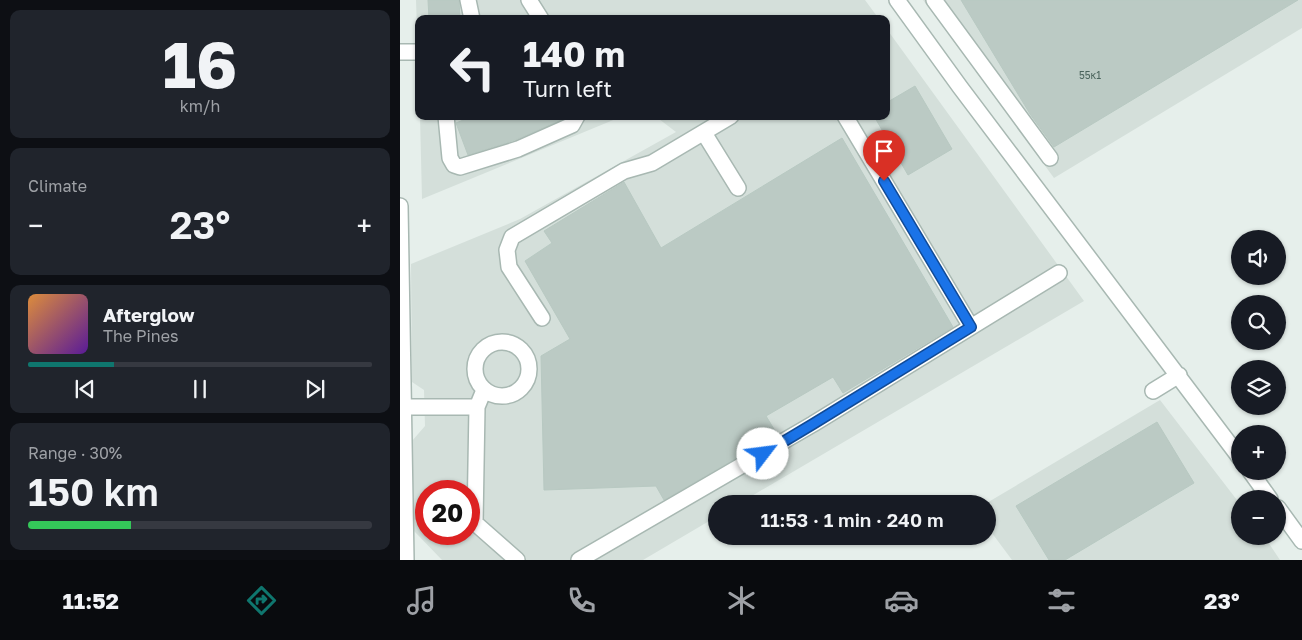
<!DOCTYPE html>
<meta charset="utf-8">
<style>
body{margin:0;font-family:"Golos Text",sans-serif;background:#20242c;color:#f1f3f6;height:100vh;display:flex;flex-direction:column;font-size:19px;white-space:nowrap}
*{box-sizing:border-box;margin:0}
p{font-size:16px;color:#9ea1a6}
.icon{flex:none;width:28px;height:28px;fill:none;stroke:currentColor;stroke-width:2;stroke-linecap:round;stroke-linejoin:round}
.map{position:relative;flex:1;overflow:hidden}
.side{display:flex;flex-direction:column;gap:10px;padding:10px;background:#0d0f14;width:400px}
.side>*{flex:none}
.guide{position:absolute;left:15px;top:15px;width:475px;height:105px;border-radius:10px;box-shadow:0 1px 4px #0004;background:#171b24;color:#f1f3f6;overflow:hidden}
.fabs{position:absolute;left:831px;top:230px;display:grid;gap:10px}
.fabs a{display:grid;place-items:center;width:55px;height:55px;border-radius:50%;background:#171b24;box-shadow:0 1px 4px #0004;font-size:25px}
.speed{position:absolute;left:15px;top:480px;display:flex;gap:10px;font-size:25px;font-weight:700;text-align:center}
.speed>*{display:grid;place-content:center;width:65px;height:65px;border-radius:50%;background:#171b24;box-shadow:0 1px 4px #0004;line-height:1}
.speed .limit{border:8px solid #d22;background:#fff;color:#111}
.pin{position:absolute;display:grid;place-items:center;width:42px;height:42px;color:#fff;margin:-51px -21px;border-radius:50% 50% 50% 0;rotate:-45deg;box-shadow:0 0 5px #0007}
.pin .icon{rotate:45deg}
.me{position:absolute;width:55px;margin:-28px;rotate:60deg;stroke-linejoin:round;filter:drop-shadow(0 0 4px #0008)}
.turn{display:flex;align-items:center;gap:18px;height:105px;padding:0 25px;font-size:22px}
.turn .icon{width:65px;height:65px;stroke-width:2.5}
.turn b{display:block;font-size:35px;line-height:42px}
.big{font-size:38px;font-weight:600;line-height:1.1}
.side .tile{flex:1;display:flex;flex-direction:column;justify-content:center;gap:8px;min-width:0;padding:0 18px;border-radius:10px;background:#20242c}
.side .dial{align-items:center;gap:0}
.dial b{font-size:65px;line-height:1}
.song{display:flex;align-items:center;gap:15px}
.cover{width:60px;height:60px;border-radius:8px;background:linear-gradient(135deg,hsl(30 70% 55%),hsl(270 70% 35%))}
.played{height:5px;border-radius:2px;background:linear-gradient(90deg,#0f766e 25%,#363941 25%)}
.keys{display:flex;justify-content:space-around;direction:ltr}
.heat{display:flex;justify-content:space-between;align-items:center;font-size:28px;direction:ltr}
.charge{height:8px;border-radius:4px;background:linear-gradient(90deg,#34c759 30%,#363941 0)}
.trip{position:absolute;left:308px;top:495px;width:288px;height:50px;border-radius:25px;background:#171b24;box-shadow:0 1px 4px #0004;font-weight:600;line-height:50px;text-align:center}
.tab-bar{display:flex;height:80px;justify-content:space-around;align-items:center;background:#090b0e;color:#9ea1a6}
.tab-bar .icon{width:35px;height:35px}
.tab-bar .current{color:#0f766e}
.tab-bar b{font-size:22px;color:#f1f3f6}
main{display:flex;flex:1;min-height:0}
.map>svg:first-child{display:block}
.built{fill:#d4dfda;fill-rule:evenodd}
.building{fill:#bbcac4;stroke:#b8c9c2}
.lines{fill:none;stroke-linecap:round;stroke-linejoin:round}
.minor-casing{stroke:#a8b8b2;stroke-width:18}
.minor{stroke:#fff;stroke-width:15}
.route-casing{stroke:#114b97;stroke-width:12}
.route{stroke:#1a73e8;stroke-width:9}
.labels{text-anchor:middle;dominant-baseline:central;stroke-width:5;stroke-linejoin:round;paint-order:stroke}
.number-label{font-size:10px;fill:#4a645c}
</style>
<main>
<section class="side">
<div class="tile dial"><b>16</b><p>km/h</p></div>
<div class="tile"><p>Climate</p>
<div class="heat"><a>−</a><b class="big">23°</b><a>+</a></div>
</div>
<div class="tile">
<div class="song"><i class="cover"></i><div><b>Afterglow</b><p>The Pines</p></div></div>
<div class="played"></div>
<div class="keys"><svg class="icon" aria-label="previous" viewBox="0 0 24 24"><path d="M18 5L8 12l10 7zM5 5v14"/></svg><svg class="icon" aria-label="pause" viewBox="0 0 24 24"><path d="M8 5v14M16 5v14"/></svg><svg class="icon" aria-label="next" viewBox="0 0 24 24"><path d="M6 5l10 7-10 7zM19 5v14"/></svg></div>
</div>
<div class="tile"><p>Range · 30%</p><b class="big">150 km</b><div class="charge"></div></div>
</section>
<div class="map">
<svg width="902" height="560" viewBox="0 0 902 560">
<rect width="100%" height="100%" fill="#e6efeb"/>
<path class="built" d="M 16,0 L 465,0 L 479,19 L 19,19 L 19,91 Z
M 523,0 L 902,0 L 902,28 L 654,178 Z
M 486,28 L 684,301 L 338,504 L 316,504 L 316,517 L 243,560 L 42,560 L 14,531 L 12,441 L 25,426 L 24,390 L 12,382 L 11,264 L 120,219 L 276,132 L 255,116 L 486,116 ZM 26,491 L 69,491 L 69,534 L 26,534 Z
M 20,116 L 223,116 L 22,199 Z
M 760,400 L 840,504 L 840,536 L 864,536 L 880,560 L 612,560 L 586,525 L 586,504 L 585,504 Z"/>
<path class="building" d="M 28,0 L 59,0 L 60,19 L 29,19 Z
M 561,0 L 898,0 L 654,147 L 630,114 Z
M 515,86 L 552,149 L 508,175 L 474,116 L 486,116 L 486,103 Z
M 73,116 L 159,116 L 161,120 L 115,140 L 68,155 L 56,123 Z
M 442,138 L 553,327 L 443,393 L 433,377 L 366,416 L 377,434 L 264,500 L 256,486 L 144,490 L 141,356 L 170,339 L 125,261 L 152,243 L 144,231 L 224,182 L 261,248 Z
M 757,422 L 794,483 L 665,560 L 649,560 L 616,506 Z"/>
<g class="lines">
<defs>
<path id="minor" d="M 68,0 L 72,19
M 129,0 L 141,19
M 497,0 L 560,87 L 840,458
M 534,0 L 650,158
M 0,52 L 19,52
M 46,116 L 50,158 L 54,165 L 60,167 L 118,149 L 172,125 L 177,116
M 445,116 L 571,327
M 304,133 L 338,188
M 0,206 L 6,560
M 142,318 L 109,267 L 107,250 L 112,237 L 224,171 L 252,163 L 331,116
M75 369a27 27 0 1 1 54 0a27 27 0 1 1-54 0Z
M 84,390 L 77,407 L 75,523 L 117,560
M 753,391 L 779,375
M 4,407 L 77,407
M 850,471 L 870,499
M 878,508 L 902,541
M 179,560 L 413,424 L 659,273"/>
</defs>
<use href="#minor" class="minor-casing"/>
<use href="#minor" class="minor"/>
</g>
<g class="lines">
<defs>
<path id="route" d="M 363,454 L 413,424 L 571,327 L 484,181"/>
</defs>
<use href="#route" class="route-casing"/>
<use href="#route" class="route"/>
</g>
<g class="labels">
<g class="number-label">
<text x="690" y="75">55к1</text>
</g>
</g>
</svg>
<div class="fabs">
<a><svg class="icon" aria-label="sound" viewBox="0 0 24 24"><path d="M4 9h4l5-4v14l-5-4H4zM17 9q2 3 0 6"/></svg></a>
<a><svg class="icon" aria-label="search" viewBox="0 0 24 24"><circle cx="10" cy="10" r="6"/><path d="M15 15l6 6"/></svg></a>
<a><svg class="icon" aria-label="layers" viewBox="0 0 24 24"><path d="M12 4l9 5-9 5-9-5zM3 14l9 5 9-5"/></svg></a>
<a>+</a>
<a>−</a>
</div>
<div class="speed"><div class="limit">20</div></div>
<div class="pin" style="left:484px;top:181px;background:#d93025"><svg class="icon" aria-label="arrive" viewBox="0 0 24 24"><path d="M6 21V4h12l-3 4 3 4H6"/></svg></div>
<svg class="me" style="left:363px;top:454px" viewBox="-20 -20 40 40"><circle r="19" fill="#fff"/><path d="M0-13L10 11 0 6-10 11z" fill="#1a73e8"/></svg>
<div class="trip">11:53 · 1 min · 240 m</div>
<div class="guide">
<div class="turn"><svg class="icon" aria-label="left" viewBox="0 0 24 24"><path d="M17 20v-9H6M10 6l-5 5 5 5"/></svg><div><b>140 m</b>Turn left</div></div>
</div>
</div>
</main>
<nav class="tab-bar">
<b>11:52</b>
<svg class="icon current" aria-label="directions" viewBox="0 0 24 24"><path d="M12 3l9 9-9 9-9-9zM9 14v-3h6M13 9l2 2-2 2"/></svg>
<svg class="icon" aria-label="music" viewBox="0 0 24 24"><path d="M9 18V5l10-2v13"/><circle cx="6" cy="18" r="3"/><circle cx="16" cy="16" r="3"/></svg>
<svg class="icon" aria-label="phone" viewBox="0 0 24 24"><path d="M5 4h4l2 5-3 2q2 4 5 5l2-3 5 2v4C11 20 4 13 5 4z"/></svg>
<svg class="icon" aria-label="climate" viewBox="0 0 24 24"><path d="M12 3v18M4 7l16 10M4 17L20 7"/></svg>
<svg class="icon" aria-label="car" viewBox="0 0 24 24"><path d="M5 17H2v-5l4-1 3-4h7l3 4 3 1v5h-3M9 17h6M6 11h13"/><circle cx="7" cy="17" r="2"/><circle cx="17" cy="17" r="2"/></svg>
<svg class="icon" aria-label="filters" viewBox="0 0 24 24"><path d="M4 7h16M4 17h16"/><circle cx="9" cy="7" r="2"/><circle cx="15" cy="17" r="2"/></svg>
<b>23°</b>
</nav>
